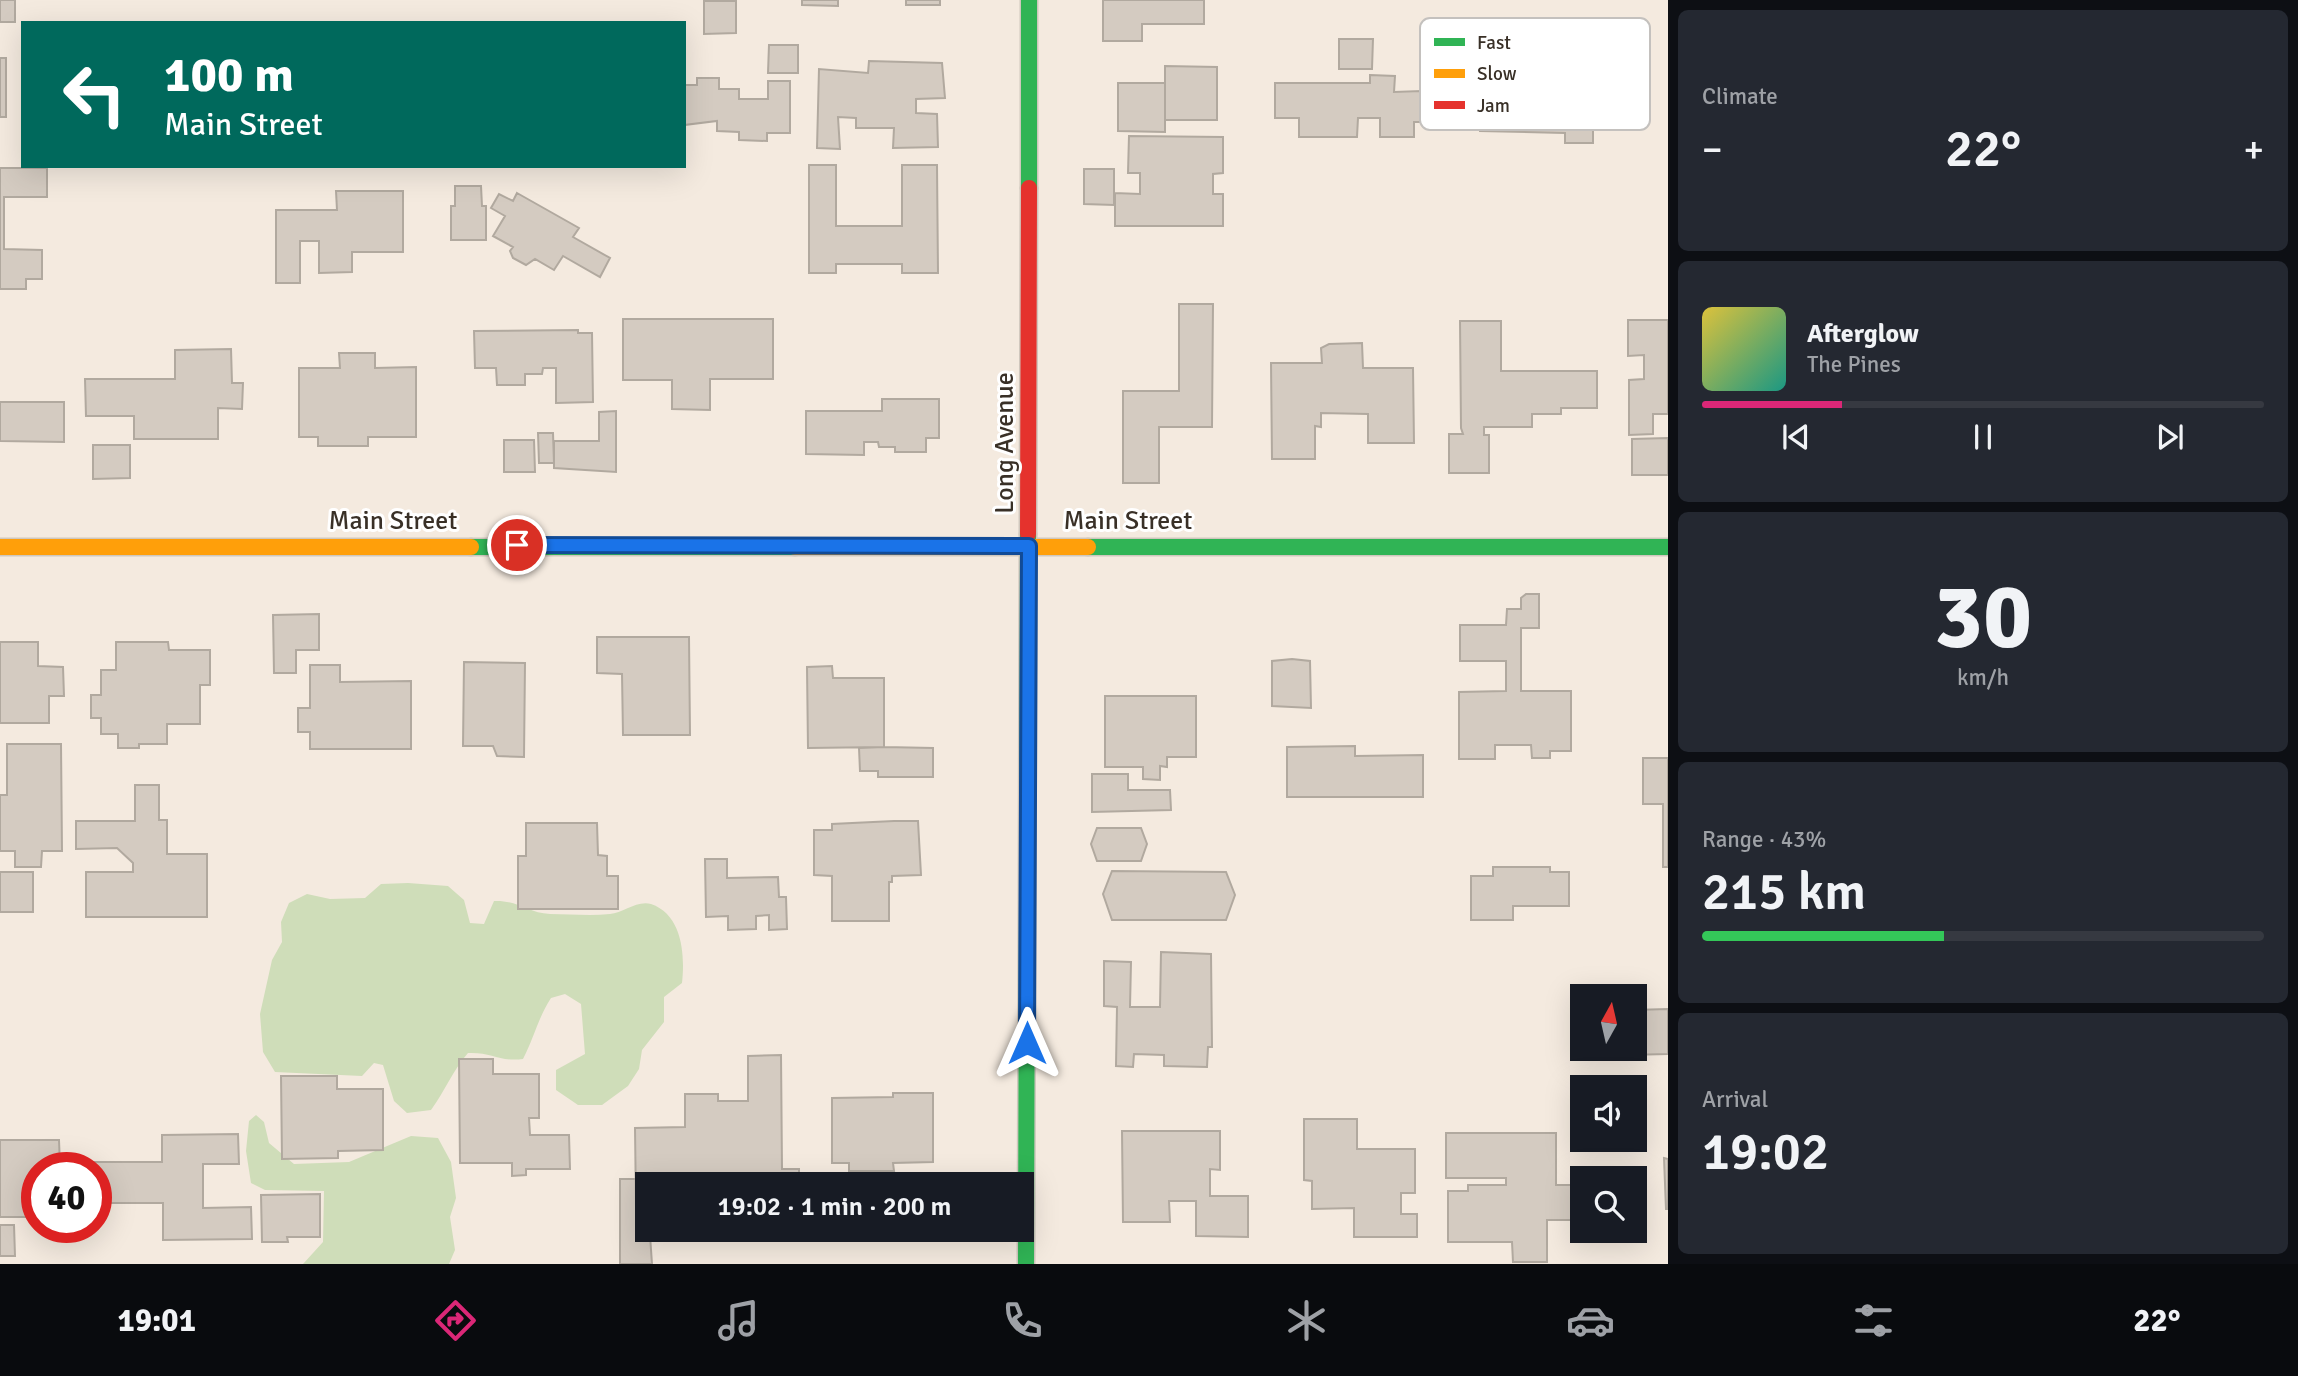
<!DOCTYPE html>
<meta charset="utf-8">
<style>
body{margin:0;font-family:Signika,sans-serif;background:#242831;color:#f1f3f6;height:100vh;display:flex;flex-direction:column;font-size:26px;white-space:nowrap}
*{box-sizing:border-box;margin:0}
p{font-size:23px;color:#9ea1a6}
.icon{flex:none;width:38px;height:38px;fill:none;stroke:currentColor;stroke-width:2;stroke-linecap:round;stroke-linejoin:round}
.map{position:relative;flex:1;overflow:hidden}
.side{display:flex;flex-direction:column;gap:10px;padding:10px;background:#0d0f14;width:630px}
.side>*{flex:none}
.hud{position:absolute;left:21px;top:21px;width:665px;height:147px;border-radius:0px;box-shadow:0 7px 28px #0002;background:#00695c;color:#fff;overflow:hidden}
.needle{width:46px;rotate:8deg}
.tools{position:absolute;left:1570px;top:984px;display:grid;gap:14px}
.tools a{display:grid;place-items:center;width:77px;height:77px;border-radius:0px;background:#171b24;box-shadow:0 7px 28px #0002;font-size:35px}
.speed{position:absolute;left:21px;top:1152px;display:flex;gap:14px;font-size:35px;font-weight:700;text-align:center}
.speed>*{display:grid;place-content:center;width:91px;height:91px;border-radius:50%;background:#171b24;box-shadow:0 7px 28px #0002;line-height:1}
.speed .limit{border:10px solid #d22;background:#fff;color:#111}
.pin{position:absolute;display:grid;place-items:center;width:60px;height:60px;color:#fff;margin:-30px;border:4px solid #fff;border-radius:50%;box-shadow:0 2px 7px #0007}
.me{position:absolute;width:77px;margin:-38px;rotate:0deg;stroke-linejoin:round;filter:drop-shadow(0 0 5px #0008)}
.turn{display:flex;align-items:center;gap:24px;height:147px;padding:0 28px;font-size:32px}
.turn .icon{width:91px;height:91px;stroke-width:2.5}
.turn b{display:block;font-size:49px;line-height:60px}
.big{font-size:52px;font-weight:600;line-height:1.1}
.side .tile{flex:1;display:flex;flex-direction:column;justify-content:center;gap:10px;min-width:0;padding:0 24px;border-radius:10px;background:#242831}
.side .dial{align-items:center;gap:0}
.dial b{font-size:91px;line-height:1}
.song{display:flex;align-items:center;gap:21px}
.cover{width:84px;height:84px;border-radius:10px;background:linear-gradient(135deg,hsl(50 70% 55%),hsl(170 70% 35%))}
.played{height:7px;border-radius:4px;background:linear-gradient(90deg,#db2777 25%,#363941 25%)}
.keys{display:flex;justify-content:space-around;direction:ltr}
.heat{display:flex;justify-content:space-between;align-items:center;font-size:38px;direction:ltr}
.charge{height:10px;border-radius:5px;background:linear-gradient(90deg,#34c759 43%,#363941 0)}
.trip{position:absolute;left:635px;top:1172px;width:399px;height:70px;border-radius:0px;background:#171b24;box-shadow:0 7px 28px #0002;font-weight:600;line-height:70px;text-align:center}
.dock{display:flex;height:112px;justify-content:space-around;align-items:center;background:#090b0e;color:#9ea1a6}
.dock .icon{width:49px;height:49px}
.dock .active{color:#db2777}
.dock b{font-size:32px;color:#f1f3f6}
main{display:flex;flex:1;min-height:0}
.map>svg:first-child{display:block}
.green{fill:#cfddb9}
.building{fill:#d4cbc1;stroke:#b1a99f;stroke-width:2}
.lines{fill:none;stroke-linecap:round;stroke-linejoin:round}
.fast-casing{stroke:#cfc7bd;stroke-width:19}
.slow-casing{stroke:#cfc7bd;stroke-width:19}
.jam-casing{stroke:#cfc7bd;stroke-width:19}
.fast{stroke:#30b455;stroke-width:16}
.slow{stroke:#ff9f0a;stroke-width:16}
.jam{stroke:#e5322d;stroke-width:16}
.route-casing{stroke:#114b97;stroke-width:18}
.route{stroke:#1a73e8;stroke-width:12}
.labels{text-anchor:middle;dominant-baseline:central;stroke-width:6;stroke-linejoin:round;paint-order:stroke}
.street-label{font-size:26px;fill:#393027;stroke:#fff}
.key{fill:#fff;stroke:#c4c1be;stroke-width:2}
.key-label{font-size:19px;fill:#393027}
</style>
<main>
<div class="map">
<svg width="1668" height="1264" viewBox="0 0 1668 1264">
<rect width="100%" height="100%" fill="#f4eadf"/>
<path class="green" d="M 408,883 L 448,886 L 464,900 L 470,923 L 484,924 L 494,901 C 518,900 527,913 550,914 C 569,914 590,916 610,914 C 623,913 637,900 651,904 C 683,915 685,956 682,983 L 664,997 L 664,1022 L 642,1050 L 639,1069 L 628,1086 L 602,1105 L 578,1105 L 556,1090 L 556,1070 L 585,1054 L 581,1004 L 565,994 L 551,998 C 538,1018 534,1038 523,1059 C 499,1062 492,1052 468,1053 C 453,1070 445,1091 431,1110 L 407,1113 L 394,1101 L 383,1065 L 374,1063 L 362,1076 L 275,1072 L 263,1052 L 260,1014 L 272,960 L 282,942 L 281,922 L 289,903 L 307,894 L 330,899 L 365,898 L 381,884 Z
M 256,1115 L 264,1122 L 269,1143 L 294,1164 L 349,1162 L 411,1136 L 438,1138 L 451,1162 L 456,1198 L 450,1217 L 455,1250 L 449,1264 L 303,1264 L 323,1242 L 324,1191 L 265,1190 L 251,1183 L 246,1151 L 249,1121 Z"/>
<path class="building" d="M 0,0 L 15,0 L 15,22 L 0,22 Z
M 802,0 L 838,0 L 838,6 L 802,5 Z
M 906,0 L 940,0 L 940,5 L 906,5 Z
M 1103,0 L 1204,0 L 1204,24 L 1142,24 L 1142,41 L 1103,41 Z
M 704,1 L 736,1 L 736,33 L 704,34 Z
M 1339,39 L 1373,39 L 1372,69 L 1339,69 Z
M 769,45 L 798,45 L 798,73 L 768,73 Z
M 0,58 L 6,58 L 6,117 L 0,117 Z
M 1575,60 L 1609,60 L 1610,104 L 1578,105 L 1578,122 L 1593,122 L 1593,143 L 1565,143 L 1565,133 L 1480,131 L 1480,86 L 1538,86 L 1538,69 L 1575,69 Z
M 869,61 L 942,63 L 945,98 L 916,99 L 916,113 L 937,114 L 938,147 L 893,148 L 894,128 L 856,128 L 856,118 L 838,117 L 840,149 L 817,148 L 819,69 L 868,73 Z
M 1165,66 L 1217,67 L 1217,120 L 1165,120 Z
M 1370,75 L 1395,76 L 1394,92 L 1421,91 L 1420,122 L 1414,122 L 1414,137 L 1380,137 L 1380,118 L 1358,118 L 1357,137 L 1299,137 L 1299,118 L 1275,118 L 1275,83 L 1370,83 Z
M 697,78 L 719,78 L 719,89 L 739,89 L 739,99 L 768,99 L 768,81 L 790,81 L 790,133 L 767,133 L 767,141 L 739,140 L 739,132 L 717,131 L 717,121 L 684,125 L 684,85 L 697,85 Z
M 1118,83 L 1165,83 L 1165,132 L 1118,131 Z
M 1129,136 L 1223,137 L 1223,173 L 1213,174 L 1213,194 L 1223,194 L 1223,226 L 1115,226 L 1115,193 L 1140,194 L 1140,173 L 1128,173 Z
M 809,165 L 836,165 L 836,226 L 902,226 L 902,165 L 937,165 L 938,273 L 902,273 L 902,264 L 836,264 L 836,273 L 809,273 Z
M 0,168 L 47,168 L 47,197 L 4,197 L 4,249 L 42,250 L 42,279 L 26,279 L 26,289 L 0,289 Z
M 1084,169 L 1114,169 L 1114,205 L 1084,204 Z
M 455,186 L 481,186 L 482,206 L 486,206 L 486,240 L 451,240 L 451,206 L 455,206 Z
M 336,191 L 403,191 L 403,252 L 352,252 L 352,272 L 319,273 L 319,241 L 300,241 L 300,283 L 276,283 L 276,210 L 337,210 Z
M 517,193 L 579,228 L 573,237 L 610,258 L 600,277 L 563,256 L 554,270 L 535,259 L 526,265 L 513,258 L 510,251 L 513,247 L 493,236 L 505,216 L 491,208 L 499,194 L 513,201 Z
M 1179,304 L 1213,304 L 1212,427 L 1159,427 L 1159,483 L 1123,483 L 1123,391 L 1179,391 Z
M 623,319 L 773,319 L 773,379 L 710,379 L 710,410 L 672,409 L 672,380 L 623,380 Z
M 1628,320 L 1668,320 L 1668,414 L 1653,414 L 1653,434 L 1629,435 L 1629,380 L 1644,379 L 1644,355 L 1628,356 Z
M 1460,321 L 1501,321 L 1501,371 L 1597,371 L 1597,408 L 1561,408 L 1561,414 L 1532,414 L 1532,427 L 1484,427 L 1484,435 L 1489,435 L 1489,473 L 1449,473 L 1449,434 L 1463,434 L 1461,428 Z
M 578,330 L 578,333 L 592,333 L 593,402 L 556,403 L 556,368 L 543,368 L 542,374 L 525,374 L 525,385 L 497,385 L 496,368 L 475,368 L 474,331 Z
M 1362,343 L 1363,368 L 1413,368 L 1414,443 L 1368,443 L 1368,414 L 1321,413 L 1321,427 L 1315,426 L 1315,459 L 1272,459 L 1271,363 L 1322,363 L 1321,348 L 1329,344 Z
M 231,349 L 232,383 L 243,383 L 242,409 L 218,408 L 218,439 L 134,439 L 134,416 L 86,416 L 85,379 L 175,379 L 175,350 Z
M 339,353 L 375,353 L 375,368 L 416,367 L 416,437 L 368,437 L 368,446 L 318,446 L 318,437 L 299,437 L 299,368 L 340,368 Z
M 882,399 L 939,399 L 939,438 L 926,438 L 926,452 L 895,452 L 895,447 L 879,447 L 878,442 L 864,442 L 864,455 L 806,454 L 806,411 L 882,411 Z
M 0,402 L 64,402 L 64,442 L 0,441 Z
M 616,411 L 616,472 L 554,468 L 554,441 L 599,441 L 599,412 Z
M 538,433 L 553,433 L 554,463 L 539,463 Z
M 1668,438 L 1668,475 L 1632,475 L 1632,439 Z
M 504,440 L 534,440 L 535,472 L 504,472 Z
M 93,445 L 130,445 L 130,478 L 93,479 Z
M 1526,594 L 1539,594 L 1539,628 L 1521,628 L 1521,691 L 1571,691 L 1571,751 L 1550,751 L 1550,758 L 1532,758 L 1531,745 L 1495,745 L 1495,759 L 1459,759 L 1459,692 L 1506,691 L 1506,661 L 1460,661 L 1460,625 L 1506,625 L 1507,609 L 1521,609 L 1521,598 Z
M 319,614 L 319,650 L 296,650 L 296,673 L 274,673 L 273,615 Z
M 597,637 L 689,637 L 690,735 L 623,735 L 622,674 L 597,673 Z
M 0,642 L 38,642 L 38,666 L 63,667 L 64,696 L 49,696 L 49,723 L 0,723 Z
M 116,642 L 168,642 L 169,650 L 210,650 L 210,685 L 200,685 L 200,724 L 167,724 L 167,744 L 139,744 L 139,748 L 118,748 L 118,734 L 101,734 L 101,718 L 91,718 L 91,695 L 101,695 L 101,670 L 116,670 Z
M 1292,659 L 1310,661 L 1311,708 L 1272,706 L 1272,661 Z
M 464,662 L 525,663 L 524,757 L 497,756 L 493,746 L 463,746 Z
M 310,665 L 340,665 L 340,682 L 411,681 L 411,749 L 310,749 L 310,732 L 298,732 L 298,708 L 310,708 Z
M 832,666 L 833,678 L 884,678 L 884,747 L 808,748 L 807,667 Z
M 1105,696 L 1196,696 L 1196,757 L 1167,757 L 1167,767 L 1160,766 L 1160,780 L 1143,779 L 1143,767 L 1105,767 Z
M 7,744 L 61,744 L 62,851 L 42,851 L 41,867 L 15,867 L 15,851 L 0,851 L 0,795 L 7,795 Z
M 1355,746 L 1355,756 L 1423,755 L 1423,797 L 1287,797 L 1287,747 Z
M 884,747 L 933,748 L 933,777 L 878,777 L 878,771 L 860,771 L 859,748 Z
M 1643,758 L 1668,758 L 1668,867 L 1663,867 L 1663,804 L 1643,804 Z
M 1092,774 L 1128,774 L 1128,790 L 1170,790 L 1171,810 L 1092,812 Z
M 135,785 L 159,785 L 159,820 L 167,820 L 167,854 L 207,854 L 207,917 L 86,917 L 86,872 L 133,872 L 133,863 L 117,848 L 76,849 L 76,821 L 135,821 Z
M 894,821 L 918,821 L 921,875 L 892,876 L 892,882 L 889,882 L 889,921 L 832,921 L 832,876 L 814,875 L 814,830 L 832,830 L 832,824 Z
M 526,823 L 597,823 L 598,855 L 607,856 L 607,876 L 618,876 L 618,909 L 518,909 L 518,856 L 526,856 Z
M 1097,828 L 1141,828 L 1147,844 L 1141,861 L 1097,861 L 1091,844 Z
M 705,859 L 727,859 L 727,878 L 778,877 L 779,897 L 786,897 L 787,929 L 769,930 L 769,915 L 756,916 L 756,929 L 728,930 L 728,916 L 706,917 Z
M 1493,867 L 1550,867 L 1550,872 L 1569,872 L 1569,906 L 1513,906 L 1513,920 L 1471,920 L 1471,876 L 1493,876 Z
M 1112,871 L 1226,872 L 1235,895 L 1226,920 L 1112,920 L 1103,894 Z
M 0,872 L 33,872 L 33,912 L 0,912 Z
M 1161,952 L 1211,954 L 1212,1047 L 1208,1047 L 1207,1067 L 1164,1066 L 1164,1055 L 1134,1054 L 1133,1067 L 1116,1066 L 1117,1007 L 1104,1006 L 1104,961 L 1131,962 L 1130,1007 L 1160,1007 Z
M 1668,1009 L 1668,1054 L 1627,1055 L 1626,1048 L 1634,1048 L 1634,1010 Z
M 781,1055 L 782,1169 L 799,1169 L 799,1185 L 768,1185 L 768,1181 L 762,1180 L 762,1185 L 648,1185 L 648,1206 L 636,1206 L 635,1128 L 685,1127 L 685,1094 L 718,1094 L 718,1101 L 748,1101 L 748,1056 Z
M 459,1059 L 493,1059 L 493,1074 L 539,1074 L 539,1118 L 529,1118 L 530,1135 L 569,1135 L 570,1169 L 526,1169 L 526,1175 L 512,1176 L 512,1163 L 460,1163 Z
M 281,1076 L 337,1076 L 337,1089 L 383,1089 L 383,1150 L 338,1151 L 338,1158 L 282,1159 Z
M 893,1093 L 933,1093 L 933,1162 L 893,1163 L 894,1171 L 849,1171 L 849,1163 L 832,1163 L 832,1098 L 893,1097 Z
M 1304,1119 L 1357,1119 L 1357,1149 L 1415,1149 L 1415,1193 L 1401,1193 L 1401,1214 L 1417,1214 L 1417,1237 L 1354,1237 L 1354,1208 L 1312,1209 L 1312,1181 L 1304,1180 Z
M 1122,1131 L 1220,1131 L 1220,1170 L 1210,1169 L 1210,1196 L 1248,1196 L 1248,1237 L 1196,1236 L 1196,1201 L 1169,1201 L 1170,1222 L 1123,1222 Z
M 1446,1133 L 1556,1133 L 1556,1185 L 1582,1185 L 1582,1220 L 1547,1220 L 1547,1262 L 1513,1262 L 1512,1242 L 1448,1242 L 1448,1191 L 1468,1191 L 1468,1185 L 1506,1185 L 1506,1178 L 1446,1178 Z
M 238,1134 L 239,1164 L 203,1164 L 203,1208 L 251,1207 L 252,1239 L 163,1240 L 163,1203 L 96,1203 L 96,1167 L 85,1167 L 85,1162 L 162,1162 L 162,1135 Z
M 0,1140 L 59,1140 L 60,1167 L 37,1167 L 37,1217 L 0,1217 Z
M 1664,1158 L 1668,1159 L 1668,1209 L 1666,1209 Z
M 620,1179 L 636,1179 L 636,1206 L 648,1206 L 652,1264 L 620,1264 Z
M 320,1194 L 320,1237 L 287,1237 L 288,1242 L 262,1242 L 261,1195 Z
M 0,1225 L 14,1225 L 15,1256 L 0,1256 Z"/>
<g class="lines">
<defs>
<path id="fast" d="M 1029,188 L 1029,0
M 471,547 L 795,547
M 1088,547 L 1668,547
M 1026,1264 L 1028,534"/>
<path id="slow" d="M 0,547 L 471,547
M 795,547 L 1088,547"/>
<path id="jam" d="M 1028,534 L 1029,188"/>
</defs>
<use href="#fast" class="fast-casing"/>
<use href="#slow" class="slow-casing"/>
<use href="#jam" class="jam-casing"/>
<use href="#fast" class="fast"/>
<use href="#slow" class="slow"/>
<use href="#jam" class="jam"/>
</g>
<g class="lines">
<defs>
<path id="route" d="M 517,545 L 1029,546 L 1027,1043"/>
</defs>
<use href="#route" class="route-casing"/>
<use href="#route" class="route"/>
</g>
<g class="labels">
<g class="street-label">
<text transform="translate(1005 443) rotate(-90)">Long Avenue</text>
<text x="393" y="521">Main Street</text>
<text x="1128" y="521">Main Street</text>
</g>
</g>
<rect x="1420" y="18" width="230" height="112" rx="10" class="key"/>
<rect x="1434" y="38" width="31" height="8" fill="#30b455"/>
<rect x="1434" y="69" width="31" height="9" fill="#ff9f0a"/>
<rect x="1434" y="101" width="31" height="8" fill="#e5322d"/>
<g class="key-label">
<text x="1477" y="49">Fast</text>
<text x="1477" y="80">Slow</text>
<text x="1477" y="112">Jam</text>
</g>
</svg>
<div class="tools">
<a><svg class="needle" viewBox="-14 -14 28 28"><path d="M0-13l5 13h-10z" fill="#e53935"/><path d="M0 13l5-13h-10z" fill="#9ea1a6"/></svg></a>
<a><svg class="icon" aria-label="sound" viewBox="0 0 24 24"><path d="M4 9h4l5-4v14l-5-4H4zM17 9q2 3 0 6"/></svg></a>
<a><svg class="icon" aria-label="search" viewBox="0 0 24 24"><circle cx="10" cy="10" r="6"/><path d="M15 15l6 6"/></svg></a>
</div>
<div class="speed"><div class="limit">40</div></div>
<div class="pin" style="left:517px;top:545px;background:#d93025"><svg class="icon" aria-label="arrive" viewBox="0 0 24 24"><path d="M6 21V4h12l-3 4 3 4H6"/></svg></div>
<svg class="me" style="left:1027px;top:1043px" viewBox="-20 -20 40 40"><path d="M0-17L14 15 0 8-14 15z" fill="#1a73e8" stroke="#fff" stroke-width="4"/></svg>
<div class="trip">19:02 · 1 min · 200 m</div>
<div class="hud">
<div class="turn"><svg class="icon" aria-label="left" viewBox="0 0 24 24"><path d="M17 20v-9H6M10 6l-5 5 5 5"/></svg><div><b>100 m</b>Main Street</div></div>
</div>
</div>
<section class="side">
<div class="tile"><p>Climate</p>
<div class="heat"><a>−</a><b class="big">22°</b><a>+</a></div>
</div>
<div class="tile">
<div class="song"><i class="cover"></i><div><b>Afterglow</b><p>The Pines</p></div></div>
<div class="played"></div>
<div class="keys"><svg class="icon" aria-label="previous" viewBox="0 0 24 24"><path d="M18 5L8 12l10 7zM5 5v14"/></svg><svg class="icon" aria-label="pause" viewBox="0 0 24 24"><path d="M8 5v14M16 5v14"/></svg><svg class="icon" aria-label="next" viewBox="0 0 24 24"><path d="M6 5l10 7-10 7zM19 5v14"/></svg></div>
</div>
<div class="tile dial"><b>30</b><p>km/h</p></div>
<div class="tile"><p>Range · 43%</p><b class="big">215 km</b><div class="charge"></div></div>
<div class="tile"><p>Arrival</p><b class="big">19:02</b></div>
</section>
</main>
<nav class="dock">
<b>19:01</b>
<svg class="icon active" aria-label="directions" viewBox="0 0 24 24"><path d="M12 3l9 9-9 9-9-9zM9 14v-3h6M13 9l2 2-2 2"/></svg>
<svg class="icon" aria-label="music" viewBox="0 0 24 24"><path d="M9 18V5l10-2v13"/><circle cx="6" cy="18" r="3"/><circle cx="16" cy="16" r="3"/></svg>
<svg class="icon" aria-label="phone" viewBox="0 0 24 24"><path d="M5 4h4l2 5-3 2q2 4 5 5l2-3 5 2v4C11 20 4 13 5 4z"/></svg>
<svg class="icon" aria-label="climate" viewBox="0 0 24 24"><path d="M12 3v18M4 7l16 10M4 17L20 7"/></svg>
<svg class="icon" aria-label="car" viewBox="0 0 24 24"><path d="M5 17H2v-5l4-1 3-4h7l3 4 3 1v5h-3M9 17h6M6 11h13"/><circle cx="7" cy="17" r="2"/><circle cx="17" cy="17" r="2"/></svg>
<svg class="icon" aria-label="filters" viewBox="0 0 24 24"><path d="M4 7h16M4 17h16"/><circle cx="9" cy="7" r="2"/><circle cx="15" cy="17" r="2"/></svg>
<b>22°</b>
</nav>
